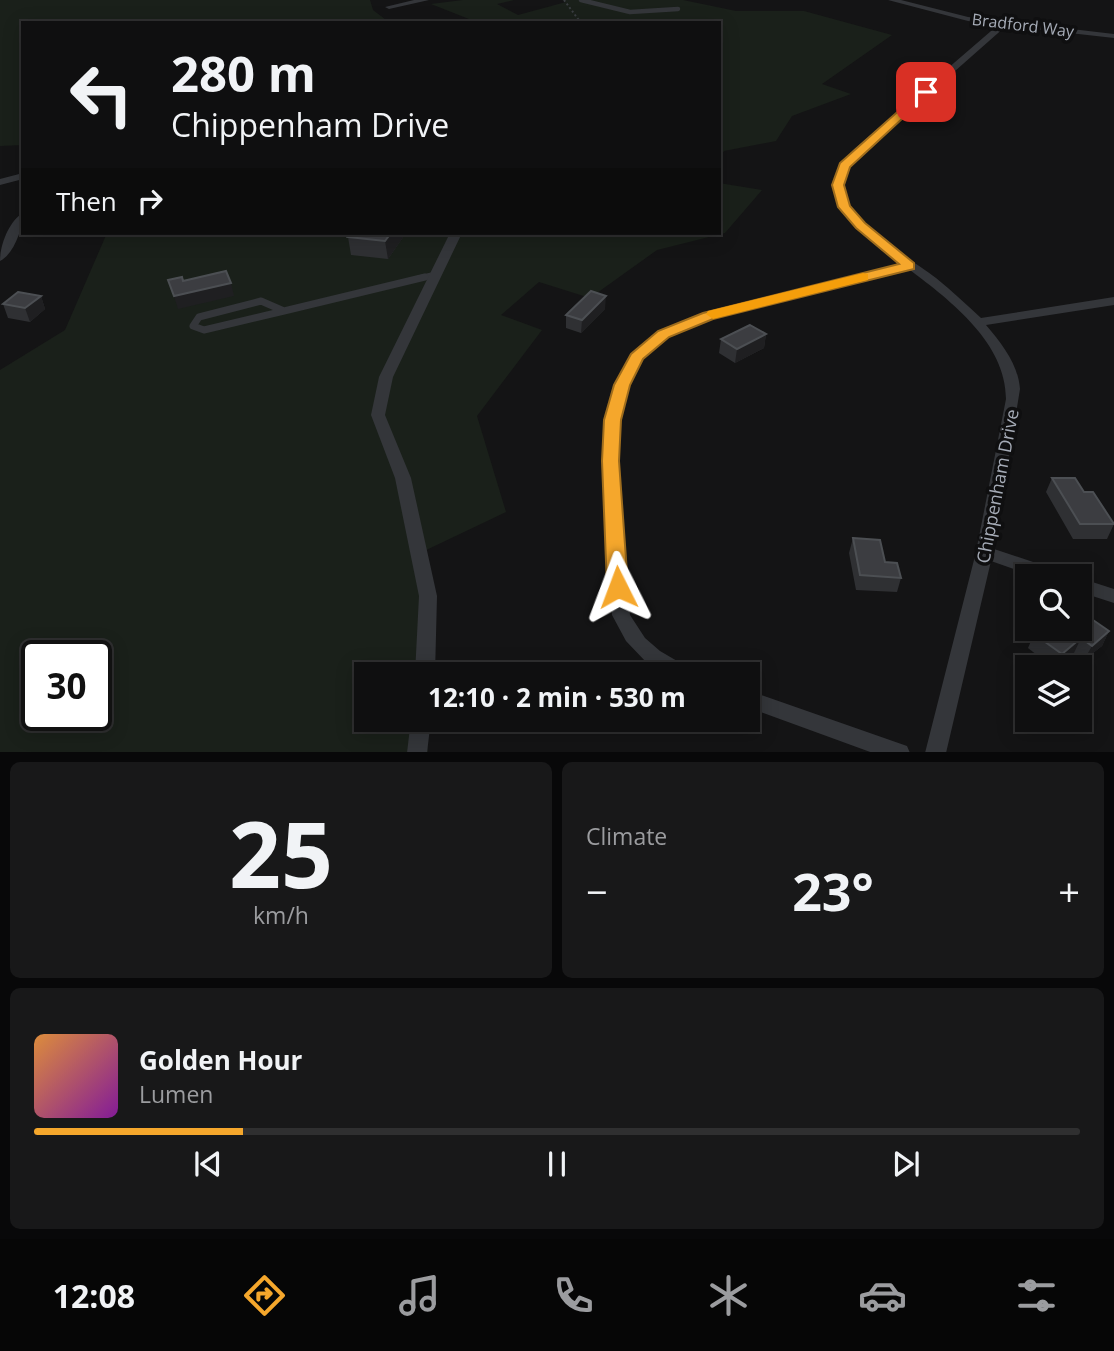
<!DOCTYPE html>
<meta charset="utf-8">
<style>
body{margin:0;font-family:"Open Sans",sans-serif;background:#181819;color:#f1f3f6;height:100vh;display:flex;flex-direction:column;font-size:26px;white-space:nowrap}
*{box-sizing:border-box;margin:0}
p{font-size:23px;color:#9b9c9f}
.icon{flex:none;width:38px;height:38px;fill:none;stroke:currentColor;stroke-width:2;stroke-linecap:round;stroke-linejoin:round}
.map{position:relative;height:752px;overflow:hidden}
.drawer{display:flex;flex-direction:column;gap:10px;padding:10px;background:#080809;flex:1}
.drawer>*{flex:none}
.guide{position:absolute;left:21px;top:21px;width:700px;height:214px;border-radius:0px;box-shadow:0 4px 18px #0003,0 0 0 2px #2f2f30;background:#0f0f10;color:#f1f3f6;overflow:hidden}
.fabs{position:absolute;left:1015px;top:564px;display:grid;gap:14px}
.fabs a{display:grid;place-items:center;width:77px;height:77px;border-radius:0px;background:#0f0f10;box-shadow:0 4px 18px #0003,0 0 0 2px #2f2f30;font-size:35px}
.speed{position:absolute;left:21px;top:640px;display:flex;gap:14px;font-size:35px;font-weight:700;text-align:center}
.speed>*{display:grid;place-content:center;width:91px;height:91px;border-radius:50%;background:#0f0f10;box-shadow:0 4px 18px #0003,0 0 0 2px #2f2f30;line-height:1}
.speed .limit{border:4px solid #111;border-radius:10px;background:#fff;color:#111}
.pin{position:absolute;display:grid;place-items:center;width:60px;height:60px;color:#fff;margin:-30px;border-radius:14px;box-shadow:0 4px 10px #0006}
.me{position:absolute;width:77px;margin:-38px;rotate:357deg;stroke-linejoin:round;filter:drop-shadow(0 0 5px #0008)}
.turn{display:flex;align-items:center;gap:24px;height:147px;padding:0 35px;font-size:32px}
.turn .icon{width:91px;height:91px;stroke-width:2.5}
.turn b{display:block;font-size:49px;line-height:60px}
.then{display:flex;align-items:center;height:66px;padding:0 35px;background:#0003;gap:14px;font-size:26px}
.big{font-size:52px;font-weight:700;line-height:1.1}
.drawer .card{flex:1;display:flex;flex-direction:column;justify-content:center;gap:10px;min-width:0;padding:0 24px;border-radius:10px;background:#181819}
.drawer .dial{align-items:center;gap:0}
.dial b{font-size:91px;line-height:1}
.song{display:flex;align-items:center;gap:21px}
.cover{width:84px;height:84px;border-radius:10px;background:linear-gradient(135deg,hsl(30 70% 55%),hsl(290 70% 35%))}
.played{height:7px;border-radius:4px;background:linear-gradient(90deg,#f5a72c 20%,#2f2f30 20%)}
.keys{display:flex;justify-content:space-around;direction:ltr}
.heat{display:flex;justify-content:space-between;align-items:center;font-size:38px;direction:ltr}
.drawer .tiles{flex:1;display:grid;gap:10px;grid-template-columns:1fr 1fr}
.card:last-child{grid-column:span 2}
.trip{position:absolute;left:354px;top:662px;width:406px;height:70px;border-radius:0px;background:#0f0f10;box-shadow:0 4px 18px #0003,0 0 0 2px #2f2f30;font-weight:700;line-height:70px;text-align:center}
.menu{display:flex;height:112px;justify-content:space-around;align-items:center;background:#060606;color:#9b9c9f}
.menu .icon{width:49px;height:49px}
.menu .selected{color:#f5a72c}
.menu b{font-size:32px;color:#f1f3f6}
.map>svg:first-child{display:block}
.green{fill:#1a201a;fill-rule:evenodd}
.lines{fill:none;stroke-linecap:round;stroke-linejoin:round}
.path{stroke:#3a3d41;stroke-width:2;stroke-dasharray:2 2.5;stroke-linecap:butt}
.service-far2{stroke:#34363a;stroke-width:4.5}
.service-far1{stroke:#34363a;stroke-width:5}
.service{stroke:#34363a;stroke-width:7}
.minor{fill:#34363a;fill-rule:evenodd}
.wall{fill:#2f3033}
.shaded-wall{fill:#1f1f21}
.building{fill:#3c3d41;stroke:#4c4f53;stroke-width:2}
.route{fill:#f5a72c;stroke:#9f6d1d;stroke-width:2}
.slow{fill:#f59e0b}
.labels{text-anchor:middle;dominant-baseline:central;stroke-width:7;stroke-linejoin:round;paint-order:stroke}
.far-street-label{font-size:16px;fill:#a5abb6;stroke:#0f0f10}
.street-label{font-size:18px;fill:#a5abb6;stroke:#0f0f10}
</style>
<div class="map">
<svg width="1114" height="753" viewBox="0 0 1114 753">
<rect width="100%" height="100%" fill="#141415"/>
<path class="green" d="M 0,0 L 370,0 L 373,10 L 390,23 L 23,23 L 23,145 L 0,146 Z
M 463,0 L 514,0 L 497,4 L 518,15 L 566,2 L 562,0 L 683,0 L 736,11 L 804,11 L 892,35 L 822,84 L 851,94 L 792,116 L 776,141 L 724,151 L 719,159 L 719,23 L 479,23 L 431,4 Z
M 719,183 L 762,190 L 725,233 L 657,250 L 590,298 L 539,282 L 501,315 L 542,330 L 477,416 L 506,512 L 420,553 L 422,674 L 366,674 L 366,719 L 423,719 L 428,752 L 0,753 L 0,370 L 65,330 L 107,233 L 719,233 ZM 37,656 L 96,656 L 96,716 L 37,716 Z"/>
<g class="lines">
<path class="path" d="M 564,0 L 581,23"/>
<path class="service-far2" d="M 581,0 L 630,12 L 678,9"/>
<path class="service-far1" d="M 418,278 L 436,274"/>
<path class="service" d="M 261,301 L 284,311 L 204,330 L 193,326 L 199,317 Z
M 284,311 L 425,277"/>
<path class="minor" d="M 414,0 L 429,0 L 389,9 L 385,7 Z
M 888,0 L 901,0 L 968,17 L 1114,34 L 1114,38 L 1006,26 L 861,154 C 853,164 844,175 845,188 C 847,223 910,258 936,278 C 952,291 966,304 981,318 L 1114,297 L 1114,305 L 986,325 C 1002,344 1018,364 1020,389 L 994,549 L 1060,571 L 1063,576 L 1034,576 L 991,561 L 946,753 L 925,753 L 976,552 L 1006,399 C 1006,343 951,301 910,270 L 713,319 L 668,337 L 642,359 L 629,385 L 619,420 L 618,461 L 630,615 L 645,638 L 660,651 L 689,668 L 692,674 L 665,674 L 646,662 L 626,641 L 612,615 L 602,461 L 605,420 L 615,385 L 629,357 L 658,331 L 703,313 L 903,264 C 881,247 830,216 835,183 C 836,170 845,160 853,150 L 998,25 L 968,21 Z
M 23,173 L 23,179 L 0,185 L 0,179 Z
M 23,213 C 23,228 14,254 0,261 C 0,245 9,221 23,213 Z
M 450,233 L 462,233 L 393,377 L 385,415 L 411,478 L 437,596 L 435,674 L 415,674 L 419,596 L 395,478 L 371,415 L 379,377 Z
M 1080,578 L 1114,589 L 1114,603 L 1080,592 Z
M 747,690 L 907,746 L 910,753 L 873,753 L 747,707 Z
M 411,719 L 431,719 L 427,753 L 407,753 Z"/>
</g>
<path class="wall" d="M 406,233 L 388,259 L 351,255 L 348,237 Z
M 41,296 L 45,309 L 30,322 L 8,318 L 3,304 Z
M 605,309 L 581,333 L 566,328 L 566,315 Z
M 766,334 L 764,348 L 735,363 L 719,353 L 721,339 Z
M 1052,478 L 1084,492 L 1114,524 L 1107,539 L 1073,539 L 1046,492 Z
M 853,538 L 885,562 L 901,578 L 897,592 L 856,590 L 849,553 Z
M 1109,631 L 1102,646 L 1084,660 L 1074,653 L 1057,667 L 1052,667 L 1028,648 L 1034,634 Z"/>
<path class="shaded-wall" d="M 391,233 L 406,233 L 388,259 L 385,241 Z
M 231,283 L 234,296 L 178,309 L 174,296 Z
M 41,296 L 45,309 L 30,322 L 25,308 Z
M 606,296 L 605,309 L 581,333 L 582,320 Z
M 766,334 L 764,348 L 735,363 L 737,349 Z
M 1109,631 L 1102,646 L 1084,660 L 1092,646 Z
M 1081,638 L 1074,653 L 1057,667 L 1056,667 L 1062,654 Z"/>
<path class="building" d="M 352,233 L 391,233 L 385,241 L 348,237 Z
M 226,271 L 231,283 L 174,296 L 168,280 L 182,277 L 183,281 Z
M 591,291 L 606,296 L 582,320 L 566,315 Z
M 18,292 L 41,296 L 25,308 L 3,304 Z
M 750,325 L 766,334 L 737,349 L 721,339 Z
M 1052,478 L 1075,478 L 1084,492 L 1093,492 L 1114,524 L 1080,524 Z
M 853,538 L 880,540 L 885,562 L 897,563 L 901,578 L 860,575 Z
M 1080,611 L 1109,631 L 1092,646 L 1081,638 L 1062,654 L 1034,634 L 1041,628 L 1080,628 Z"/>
<path class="route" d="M 922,90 L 931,92 L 850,167 L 844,185 L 850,206 L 865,223 L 914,263 L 914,269 L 713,319 L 669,337 L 643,359 L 630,385 L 621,420 L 619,461 L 628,587 L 625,593 L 618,595 L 610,593 L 607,587 L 602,461 L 604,420 L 614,385 L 631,354 L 658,331 L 703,313 L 899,264 L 856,228 L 838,207 L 832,185 L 840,163 Z"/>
<path class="slow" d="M 863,273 L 868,274 L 868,280 L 713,319 L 706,314 L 708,311 Z"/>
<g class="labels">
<g class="far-street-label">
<text transform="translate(1023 25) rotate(7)">Bradford Way</text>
</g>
<g class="street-label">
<text transform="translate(997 486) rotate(-79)">Chippenham Drive</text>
</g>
</g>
</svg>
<div class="fabs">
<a><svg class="icon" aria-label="search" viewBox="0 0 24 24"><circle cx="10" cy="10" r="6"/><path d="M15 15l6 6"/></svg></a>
<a><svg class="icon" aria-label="layers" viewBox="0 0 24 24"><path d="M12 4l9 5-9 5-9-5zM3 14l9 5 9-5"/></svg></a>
</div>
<div class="speed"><div class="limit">30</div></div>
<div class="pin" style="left:926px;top:92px;background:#d93025"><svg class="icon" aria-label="arrive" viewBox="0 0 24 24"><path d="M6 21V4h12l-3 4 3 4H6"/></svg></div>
<svg class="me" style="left:618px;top:587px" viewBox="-20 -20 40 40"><path d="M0-17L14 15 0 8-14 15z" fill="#f5a72c" stroke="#fff" stroke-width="4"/></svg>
<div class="trip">12:10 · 2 min · 530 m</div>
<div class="guide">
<div class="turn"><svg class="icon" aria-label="left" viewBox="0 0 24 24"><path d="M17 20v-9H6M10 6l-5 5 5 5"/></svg><div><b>280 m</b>Chippenham Drive</div></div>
<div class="then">Then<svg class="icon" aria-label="right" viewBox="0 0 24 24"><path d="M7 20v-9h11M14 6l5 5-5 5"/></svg></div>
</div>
</div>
<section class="drawer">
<div class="tiles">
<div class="card dial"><b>25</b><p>km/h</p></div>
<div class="card"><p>Climate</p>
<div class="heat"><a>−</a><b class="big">23°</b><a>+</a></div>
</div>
<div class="card">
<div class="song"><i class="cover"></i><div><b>Golden Hour</b><p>Lumen</p></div></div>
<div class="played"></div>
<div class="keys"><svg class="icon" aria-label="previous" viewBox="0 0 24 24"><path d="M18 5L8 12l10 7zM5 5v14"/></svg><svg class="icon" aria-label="pause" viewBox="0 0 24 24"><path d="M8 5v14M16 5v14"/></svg><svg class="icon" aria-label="next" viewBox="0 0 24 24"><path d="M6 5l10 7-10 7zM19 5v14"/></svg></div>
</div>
</div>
</section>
<nav class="menu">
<b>12:08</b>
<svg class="icon selected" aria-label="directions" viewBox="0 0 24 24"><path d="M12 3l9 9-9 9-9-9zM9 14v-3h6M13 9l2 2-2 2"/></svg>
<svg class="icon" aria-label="music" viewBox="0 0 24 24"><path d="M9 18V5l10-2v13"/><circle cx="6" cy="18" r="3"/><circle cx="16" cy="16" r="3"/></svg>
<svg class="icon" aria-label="phone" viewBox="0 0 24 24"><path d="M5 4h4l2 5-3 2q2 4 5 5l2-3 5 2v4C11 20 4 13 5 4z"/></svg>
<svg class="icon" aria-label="climate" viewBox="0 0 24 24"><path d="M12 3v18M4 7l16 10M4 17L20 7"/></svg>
<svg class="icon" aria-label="car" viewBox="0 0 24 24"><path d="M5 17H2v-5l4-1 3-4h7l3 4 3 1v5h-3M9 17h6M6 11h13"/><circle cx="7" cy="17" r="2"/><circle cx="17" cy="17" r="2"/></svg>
<svg class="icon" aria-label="filters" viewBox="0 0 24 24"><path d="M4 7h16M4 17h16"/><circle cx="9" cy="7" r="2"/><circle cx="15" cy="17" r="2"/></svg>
</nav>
